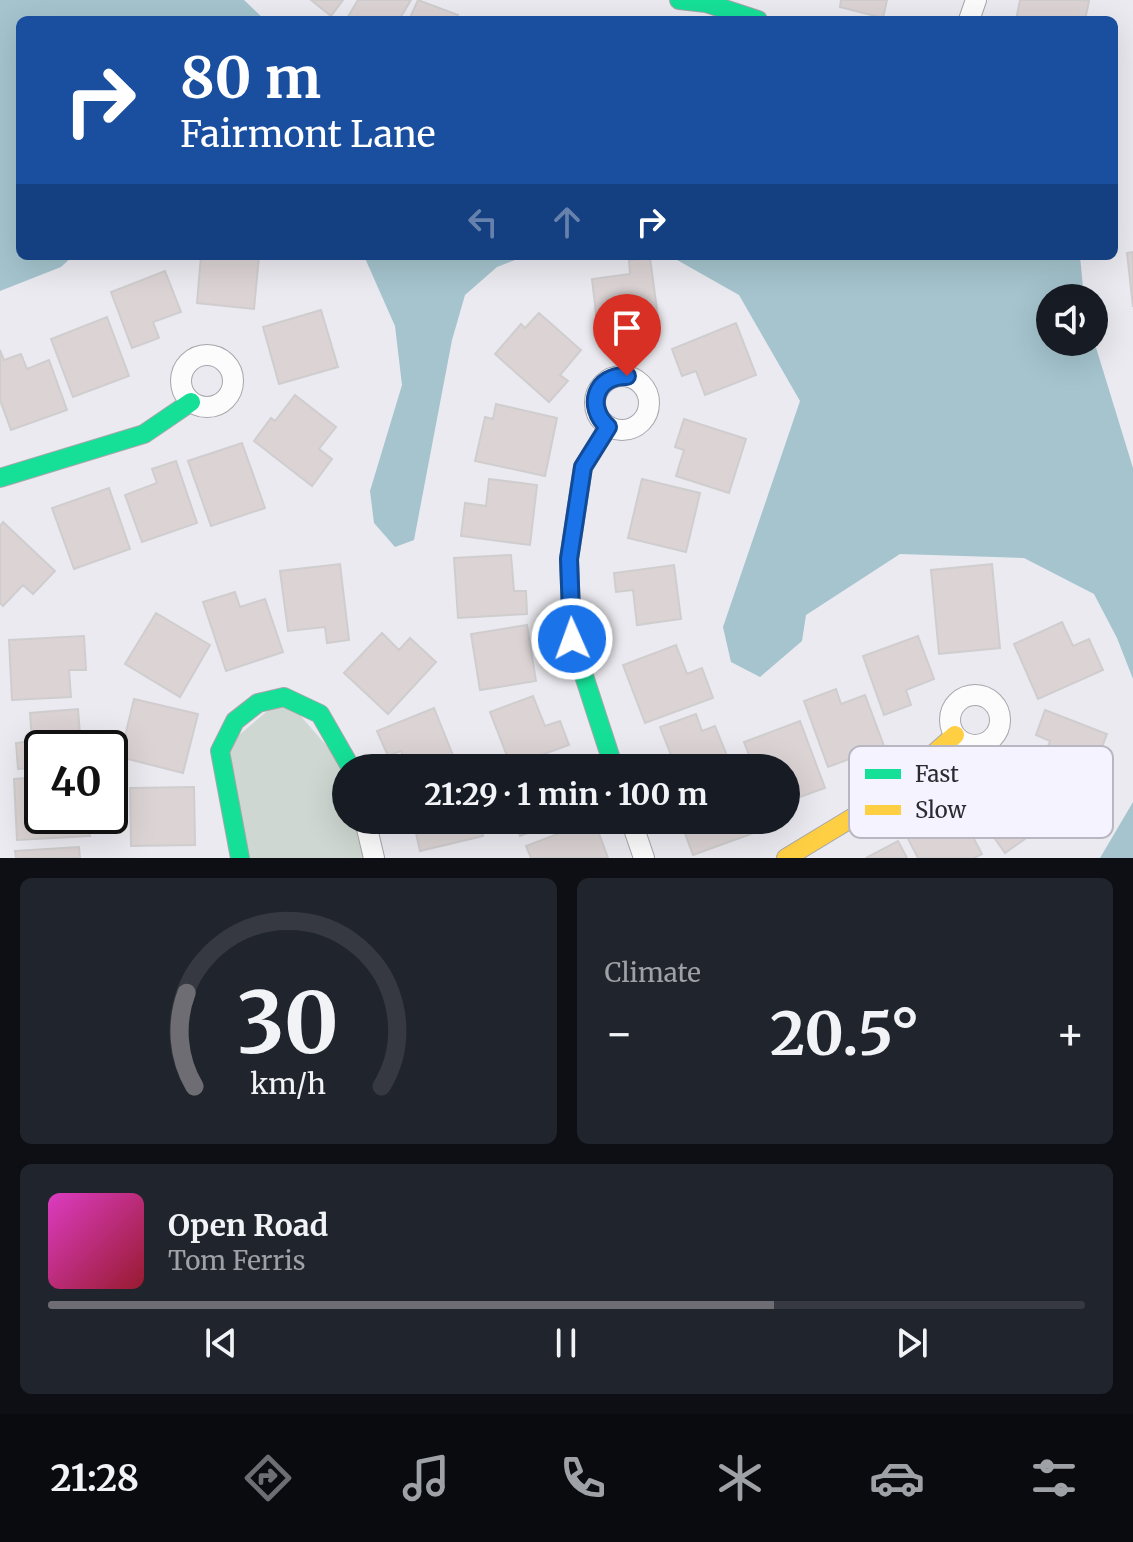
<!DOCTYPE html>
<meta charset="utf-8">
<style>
body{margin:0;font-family:Merriweather,serif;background:#20242c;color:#f1f3f6;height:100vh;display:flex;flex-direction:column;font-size:30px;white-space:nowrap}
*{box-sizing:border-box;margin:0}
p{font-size:26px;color:#9ea1a6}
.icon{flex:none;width:44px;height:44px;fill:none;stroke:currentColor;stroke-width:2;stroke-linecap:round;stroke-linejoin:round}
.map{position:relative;height:858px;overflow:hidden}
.side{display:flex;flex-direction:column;gap:20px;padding:20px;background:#0d0f14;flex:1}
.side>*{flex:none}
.top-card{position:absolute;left:16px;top:16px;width:1102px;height:244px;border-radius:12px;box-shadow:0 8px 32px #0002;background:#1a4fa0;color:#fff;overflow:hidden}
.fabs{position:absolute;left:1036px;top:284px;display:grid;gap:16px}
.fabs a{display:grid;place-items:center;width:72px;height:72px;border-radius:50%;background:#171b24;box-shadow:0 8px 32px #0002;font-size:40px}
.speed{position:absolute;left:24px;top:730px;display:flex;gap:16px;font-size:40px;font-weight:700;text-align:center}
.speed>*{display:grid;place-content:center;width:104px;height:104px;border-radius:50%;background:#171b24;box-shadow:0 8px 32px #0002;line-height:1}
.speed .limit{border:4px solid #111;border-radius:12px;background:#fff;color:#111}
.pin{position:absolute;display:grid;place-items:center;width:68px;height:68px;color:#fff;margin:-82px -34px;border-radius:50% 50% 50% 0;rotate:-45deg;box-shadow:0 0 8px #0007}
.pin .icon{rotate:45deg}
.me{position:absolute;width:88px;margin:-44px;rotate:358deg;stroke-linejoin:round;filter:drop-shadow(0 0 6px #0008)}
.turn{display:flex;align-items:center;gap:28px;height:168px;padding:0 32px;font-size:36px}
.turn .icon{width:104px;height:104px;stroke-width:2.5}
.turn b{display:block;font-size:56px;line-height:68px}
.lanes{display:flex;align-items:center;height:76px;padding:0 32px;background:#0003;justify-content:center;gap:40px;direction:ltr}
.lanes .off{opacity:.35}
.big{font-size:60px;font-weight:700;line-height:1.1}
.side .widget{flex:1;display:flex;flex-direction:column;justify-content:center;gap:12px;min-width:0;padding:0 28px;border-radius:12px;background:#20242c}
.side .dial{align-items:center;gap:0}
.dial svg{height:208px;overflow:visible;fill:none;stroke:#363941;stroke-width:7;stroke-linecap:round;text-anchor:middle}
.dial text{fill:#f1f3f6;stroke:none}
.song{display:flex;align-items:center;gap:24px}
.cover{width:96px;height:96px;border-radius:12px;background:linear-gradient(135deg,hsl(310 70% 55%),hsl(350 70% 35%))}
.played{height:8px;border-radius:4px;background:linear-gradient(90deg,#6e6d73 70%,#363941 70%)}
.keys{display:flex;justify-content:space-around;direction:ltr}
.heat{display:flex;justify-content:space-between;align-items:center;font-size:44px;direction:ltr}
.side .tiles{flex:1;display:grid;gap:20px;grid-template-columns:1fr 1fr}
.widget:last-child{grid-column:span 2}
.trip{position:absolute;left:332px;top:754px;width:468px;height:80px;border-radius:40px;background:#171b24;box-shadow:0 8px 32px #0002;font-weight:700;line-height:80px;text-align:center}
.tabs{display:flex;height:128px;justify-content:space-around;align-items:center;background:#090b0e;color:#9ea1a6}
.tabs .icon{width:56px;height:56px}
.tabs .on{color:#6e6d73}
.tabs b{font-size:36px;color:#f1f3f6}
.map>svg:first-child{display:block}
.green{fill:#ced7d1}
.water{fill:#a5c4ce}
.building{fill:#dbd3d4;stroke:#d0cdcf;stroke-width:2}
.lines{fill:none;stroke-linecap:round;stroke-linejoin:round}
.street-casing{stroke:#a7a6ab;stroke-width:22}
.fast-casing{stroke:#a7a6ab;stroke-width:20}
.slow-casing{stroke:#a7a6ab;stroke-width:20}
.street{stroke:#fcfcfd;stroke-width:20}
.fast{stroke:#16e098;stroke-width:18}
.slow{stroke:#ffcf43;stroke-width:18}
.route-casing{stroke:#114b97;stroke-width:20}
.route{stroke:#1a73e8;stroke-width:14}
.key{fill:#f5f3ff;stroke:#b8b7c1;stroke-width:2}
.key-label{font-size:22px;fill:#2b2a2f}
</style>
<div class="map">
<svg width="1133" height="858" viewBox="0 0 1133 858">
<rect width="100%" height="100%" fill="#eaeaf0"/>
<path class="green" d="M 284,697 L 346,768 L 346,820 L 365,820 L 374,858 L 240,858 L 220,751 Z"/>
<path class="water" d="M 0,0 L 244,0 L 265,20 L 20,20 L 20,256 L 73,256 L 61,267 L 0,291 Z
M 364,256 L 525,256 L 497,267 L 465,295 L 452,340 L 414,540 L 395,547 L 374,523 L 370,491 L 402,385 L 395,326 Z
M 670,256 L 1080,256 L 1084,298 L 1050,298 L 1050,342 L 1094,341 L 1133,468 L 1133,679 L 1117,638 L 1094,594 L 1024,558 L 900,554 L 806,615 L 802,641 L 760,677 L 731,662 L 723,627 L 800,401 L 739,295 Z
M 1133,802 L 1133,858 L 1100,858 Z"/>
<path class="building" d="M 311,0 L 343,0 L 331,16 Z
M 358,0 L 411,0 L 399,20 L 346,20 Z
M 418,0 L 458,15 L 455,20 L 409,20 Z
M 841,0 L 887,0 L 883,18 L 840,7 Z
M 1020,0 L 1082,0 L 1089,1 L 1085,20 L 1016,20 Z
M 1133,252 L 1133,307 L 1127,253 Z
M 201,256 L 259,256 L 254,309 L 197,303 Z
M 650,258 L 660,332 L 599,339 L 592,279 L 630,274 L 629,260 Z
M 165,271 L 181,312 L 153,322 L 159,338 L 132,348 L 111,292 Z
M 321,310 L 338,367 L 279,384 L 263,327 Z
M 539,313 L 581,350 L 560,375 L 568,381 L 549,402 L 495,354 L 521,324 L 525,328 Z
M 107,317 L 129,376 L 73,397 L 51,339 Z
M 736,323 L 756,375 L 705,395 L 696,371 L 682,376 L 672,349 Z
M 0,350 L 4,360 L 21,354 L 27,369 L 49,360 L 67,410 L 11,430 L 0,400 Z
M 295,395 L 336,427 L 319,449 L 332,459 L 312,486 L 254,441 L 271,418 L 275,421 Z
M 496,404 L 557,418 L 545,476 L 475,461 L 485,417 L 493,419 Z
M 684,419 L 746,439 L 729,493 L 676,476 L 684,450 L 675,447 Z
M 242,443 L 265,508 L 211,526 L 188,461 Z
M 176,461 L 197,523 L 142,542 L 125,495 L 157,483 L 152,469 Z
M 489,479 L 537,485 L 530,545 L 461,536 L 465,503 L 486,506 Z
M 642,479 L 700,493 L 686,552 L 628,538 Z
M 109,488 L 130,549 L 74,569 L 52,508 Z
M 3,522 L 55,571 L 33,594 L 23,585 L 3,606 L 0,603 L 0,526 Z
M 511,555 L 514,591 L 526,591 L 527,614 L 458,618 L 454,558 Z
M 340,564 L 349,640 L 327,643 L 325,627 L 288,631 L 280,571 Z
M 992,564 L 1000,648 L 939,654 L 931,570 Z
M 674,565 L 681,619 L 637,625 L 633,590 L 616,592 L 614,573 Z
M 235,592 L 240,607 L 265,599 L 283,652 L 226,671 L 203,602 Z
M 156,613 L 210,645 L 180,697 L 125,664 Z
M 1062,622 L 1073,646 L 1089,639 L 1103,670 L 1038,699 L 1014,644 Z
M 527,625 L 536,681 L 480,690 L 471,634 Z
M 382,633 L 399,650 L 410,638 L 436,662 L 388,714 L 344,673 Z
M 84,636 L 86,670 L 69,670 L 71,697 L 12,700 L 9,640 Z
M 918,636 L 934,679 L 906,690 L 911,705 L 884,715 L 863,656 Z
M 676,645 L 687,674 L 702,668 L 713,698 L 645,723 L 623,665 Z
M 836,689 L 841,704 L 865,695 L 884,746 L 828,767 L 804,701 Z
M 533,696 L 545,726 L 560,721 L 569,745 L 511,766 L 490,712 Z
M 134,699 L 198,714 L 183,773 L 120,757 Z
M 434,708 L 456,763 L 443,768 L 408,768 L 401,751 L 388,756 L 377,731 Z
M 78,709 L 81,748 L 42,748 L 42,767 L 18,769 L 16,743 L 32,741 L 30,713 Z
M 1045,710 L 1107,734 L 1087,786 L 1040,768 L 1050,741 L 1036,735 Z
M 696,714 L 702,731 L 715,726 L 730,763 L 718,768 L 659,768 L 656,761 L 671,755 L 660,727 Z
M 800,721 L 825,788 L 786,802 L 786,768 L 754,768 L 744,742 Z
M 563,758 L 567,768 L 534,768 Z
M 1019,776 L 1050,821 L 1005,853 L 974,809 Z
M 42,777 L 42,816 L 89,816 L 90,836 L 17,840 L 14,779 Z
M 194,787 L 195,845 L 131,846 L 130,788 Z
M 954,801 L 982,854 L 974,858 L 918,858 L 903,829 Z
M 413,820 L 479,820 L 483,836 L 420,851 Z
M 515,820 L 562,820 L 520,836 Z
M 594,820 L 608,858 L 531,858 L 526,846 Z
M 680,820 L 749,820 L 754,833 L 693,855 Z
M 898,841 L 907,858 L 866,858 Z
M 79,847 L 80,858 L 16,858 L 15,851 Z"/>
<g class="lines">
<defs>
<path id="street" d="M 969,20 L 976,0
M181 381a26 26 0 1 1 52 0a26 26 0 1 1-52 0Z
M595 403a27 27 0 1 1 54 0a27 27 0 1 1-54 0Z
M950 720a25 25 0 1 1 50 0a25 25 0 1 1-50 0Z
M 365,820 L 374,858
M 631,820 L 644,858"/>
<path id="fast" d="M 679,0 L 706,3 L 758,20
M 608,427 L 583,467 L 569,559 L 572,639 L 614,768
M 0,478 L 144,434 L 191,402
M 240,858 L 220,751 L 235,721 L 258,703 L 284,697 L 320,714 L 351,768"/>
<path id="slow" d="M 786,858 L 880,801 L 955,735"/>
</defs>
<use href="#street" class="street-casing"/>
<use href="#fast" class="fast-casing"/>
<use href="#slow" class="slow-casing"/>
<use href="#street" class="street"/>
<use href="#fast" class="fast"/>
<use href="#slow" class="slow"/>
</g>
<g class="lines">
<defs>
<path id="route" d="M 572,639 L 569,559 L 583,467 L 608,427 C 585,406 596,375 627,376"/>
</defs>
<use href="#route" class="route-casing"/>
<use href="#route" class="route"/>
</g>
<rect x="849" y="746" width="264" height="92" rx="12" class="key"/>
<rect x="865" y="769" width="36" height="10" fill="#16e098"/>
<rect x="865" y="805" width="36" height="10" fill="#ffcf43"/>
<g class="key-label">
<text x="915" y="782">Fast</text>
<text x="915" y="818">Slow</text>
</g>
</svg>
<div class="fabs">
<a><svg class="icon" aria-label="sound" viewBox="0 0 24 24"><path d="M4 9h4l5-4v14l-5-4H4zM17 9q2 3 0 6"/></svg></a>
</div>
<div class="speed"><div class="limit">40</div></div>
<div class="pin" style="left:627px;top:376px;background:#d93025"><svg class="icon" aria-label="arrive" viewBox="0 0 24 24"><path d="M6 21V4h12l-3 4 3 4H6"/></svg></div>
<svg class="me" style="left:572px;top:639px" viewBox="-20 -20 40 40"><circle r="17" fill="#1a73e8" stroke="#fff" stroke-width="3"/><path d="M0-11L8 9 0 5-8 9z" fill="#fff"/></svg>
<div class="trip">21:29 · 1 min · 100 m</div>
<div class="top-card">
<div class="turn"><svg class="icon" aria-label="right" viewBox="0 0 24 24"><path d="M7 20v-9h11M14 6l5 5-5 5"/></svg><div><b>80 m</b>Fairmont Lane</div></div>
<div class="lanes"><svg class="icon off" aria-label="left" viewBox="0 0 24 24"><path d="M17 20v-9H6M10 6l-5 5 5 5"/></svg><svg class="icon off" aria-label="ahead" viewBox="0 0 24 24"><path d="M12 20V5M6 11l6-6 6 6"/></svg><svg class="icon" aria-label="right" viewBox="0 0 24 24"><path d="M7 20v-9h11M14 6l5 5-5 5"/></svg></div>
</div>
</div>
<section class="side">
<div class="tiles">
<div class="widget dial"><svg viewBox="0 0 100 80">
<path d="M14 69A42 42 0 1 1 86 69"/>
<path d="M14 69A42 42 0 0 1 11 33" stroke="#6e6d73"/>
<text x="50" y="56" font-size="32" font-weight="700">30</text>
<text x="50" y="72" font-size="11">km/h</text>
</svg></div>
<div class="widget"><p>Climate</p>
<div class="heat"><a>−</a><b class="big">20.5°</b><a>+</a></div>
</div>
<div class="widget">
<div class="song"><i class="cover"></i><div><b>Open Road</b><p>Tom Ferris</p></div></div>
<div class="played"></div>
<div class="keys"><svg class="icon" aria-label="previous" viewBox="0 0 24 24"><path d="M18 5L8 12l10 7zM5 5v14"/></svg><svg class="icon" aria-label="pause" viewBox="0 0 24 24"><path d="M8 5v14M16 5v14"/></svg><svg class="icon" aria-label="next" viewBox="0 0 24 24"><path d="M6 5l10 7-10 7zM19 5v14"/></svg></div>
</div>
</div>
</section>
<nav class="tabs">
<b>21:28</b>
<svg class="icon on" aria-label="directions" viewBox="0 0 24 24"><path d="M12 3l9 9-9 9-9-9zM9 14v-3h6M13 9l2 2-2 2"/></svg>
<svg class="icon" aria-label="music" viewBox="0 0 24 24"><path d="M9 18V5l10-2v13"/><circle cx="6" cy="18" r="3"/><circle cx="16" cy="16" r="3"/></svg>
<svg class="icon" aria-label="phone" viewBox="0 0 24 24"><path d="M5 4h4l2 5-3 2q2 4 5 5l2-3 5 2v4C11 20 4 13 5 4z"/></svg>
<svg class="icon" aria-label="climate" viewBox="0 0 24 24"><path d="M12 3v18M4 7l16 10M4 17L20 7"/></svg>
<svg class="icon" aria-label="car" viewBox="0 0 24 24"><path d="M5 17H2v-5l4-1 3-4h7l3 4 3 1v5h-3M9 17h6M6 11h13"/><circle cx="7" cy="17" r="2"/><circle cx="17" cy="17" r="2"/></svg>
<svg class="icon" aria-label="filters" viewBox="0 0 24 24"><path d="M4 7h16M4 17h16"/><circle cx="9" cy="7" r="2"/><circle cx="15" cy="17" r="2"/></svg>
</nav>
